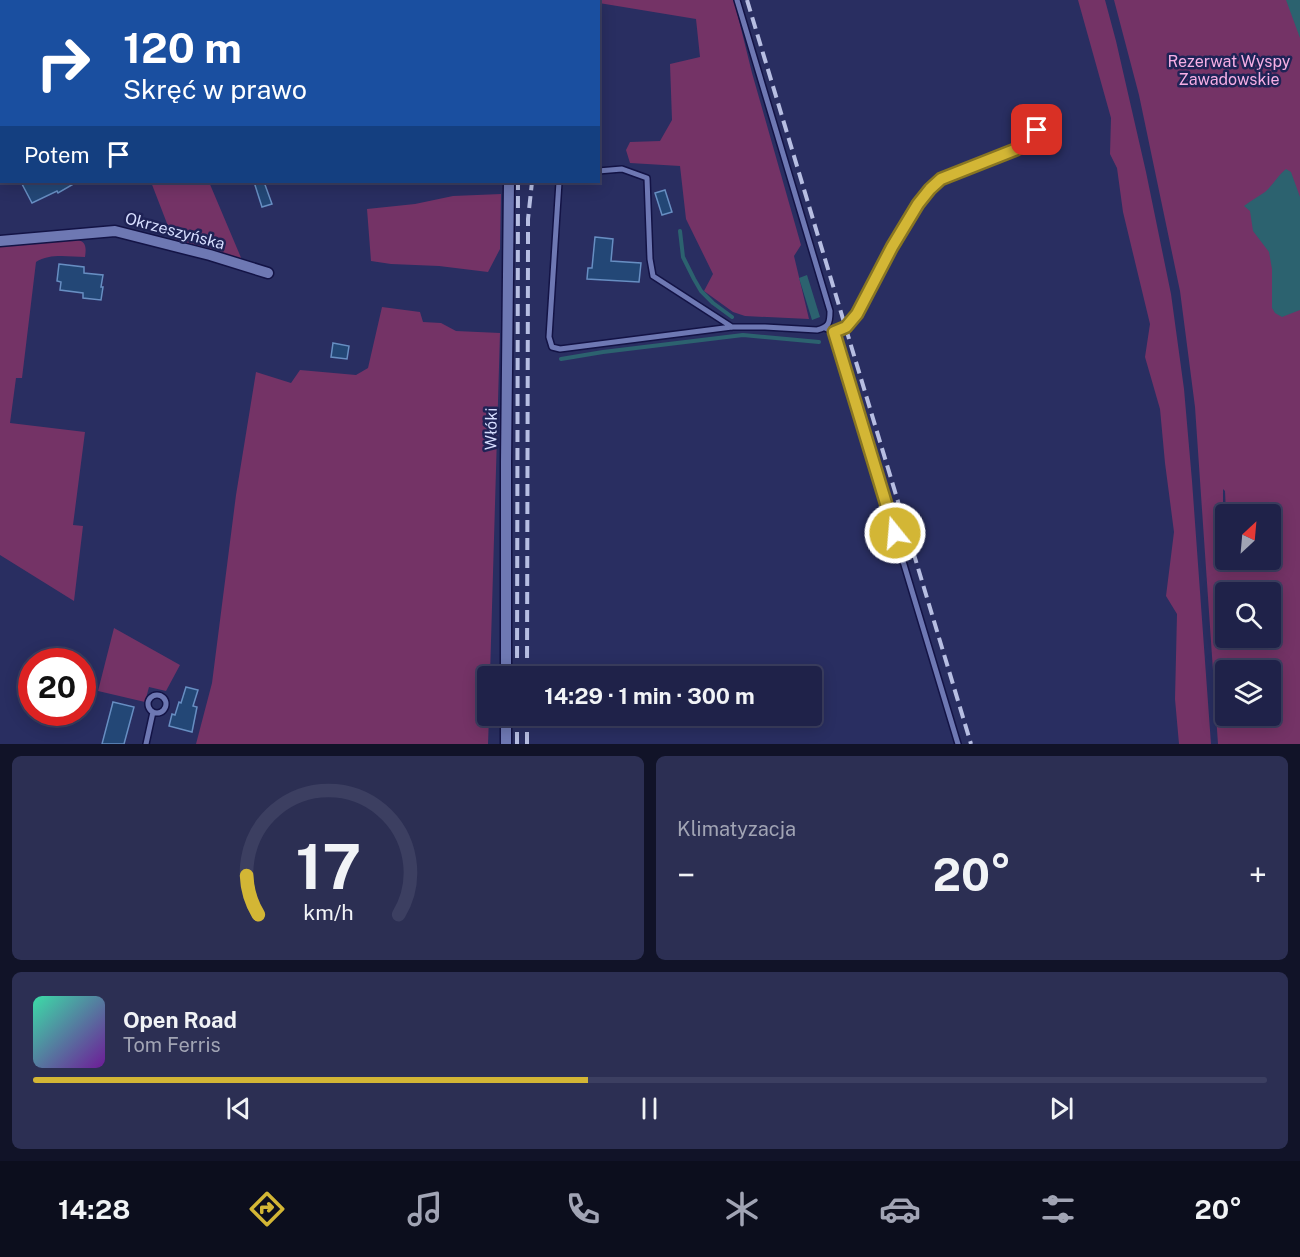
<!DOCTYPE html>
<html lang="pl">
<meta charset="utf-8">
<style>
body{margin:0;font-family:"Public Sans",sans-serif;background:#2c2f53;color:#f1f3f6;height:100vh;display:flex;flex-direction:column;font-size:22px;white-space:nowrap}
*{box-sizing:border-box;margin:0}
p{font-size:20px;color:#a1a4b4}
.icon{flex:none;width:33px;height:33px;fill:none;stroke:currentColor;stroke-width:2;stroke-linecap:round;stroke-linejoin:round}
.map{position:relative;height:744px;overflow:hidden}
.sheet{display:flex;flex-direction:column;gap:12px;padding:12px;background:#111328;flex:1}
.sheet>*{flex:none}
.top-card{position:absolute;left:0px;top:0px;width:600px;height:183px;box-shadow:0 3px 15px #0003,0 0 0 2px #3c3f61;background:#1a4fa0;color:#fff;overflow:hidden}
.needle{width:39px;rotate:26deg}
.controls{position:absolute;left:1215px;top:504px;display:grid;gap:12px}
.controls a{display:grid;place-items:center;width:66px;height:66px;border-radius:6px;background:#1f2249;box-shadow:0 3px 15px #0003,0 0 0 2px #3c3f61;font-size:30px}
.speed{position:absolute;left:18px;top:648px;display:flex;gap:12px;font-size:30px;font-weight:700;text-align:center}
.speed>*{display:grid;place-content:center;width:78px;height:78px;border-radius:50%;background:#1f2249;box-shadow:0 3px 15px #0003,0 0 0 2px #3c3f61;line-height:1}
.speed .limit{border:9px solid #d22;background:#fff;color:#111}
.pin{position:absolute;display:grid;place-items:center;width:51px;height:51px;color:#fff;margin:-26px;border-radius:12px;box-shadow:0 3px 9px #0006}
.me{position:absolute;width:66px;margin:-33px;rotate:343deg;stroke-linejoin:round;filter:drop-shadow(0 0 4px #0008)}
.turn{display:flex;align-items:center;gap:21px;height:126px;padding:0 24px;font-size:27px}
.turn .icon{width:78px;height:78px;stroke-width:2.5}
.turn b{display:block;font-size:42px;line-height:51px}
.then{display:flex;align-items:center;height:57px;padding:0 24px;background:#0003;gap:12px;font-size:22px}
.big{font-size:45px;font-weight:700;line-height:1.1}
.sheet .tile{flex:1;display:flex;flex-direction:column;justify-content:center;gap:9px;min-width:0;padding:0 21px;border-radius:9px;background:#2c2f53}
.sheet .dial{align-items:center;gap:0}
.dial svg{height:156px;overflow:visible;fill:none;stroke:#3c3f61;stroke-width:7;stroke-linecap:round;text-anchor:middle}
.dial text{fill:#f1f3f6;stroke:none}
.song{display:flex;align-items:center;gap:18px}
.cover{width:72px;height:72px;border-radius:9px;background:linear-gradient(135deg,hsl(160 70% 55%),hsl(280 70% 35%))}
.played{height:6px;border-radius:3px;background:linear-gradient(90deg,#d3b635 45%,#3c3f61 45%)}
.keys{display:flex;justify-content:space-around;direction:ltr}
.heat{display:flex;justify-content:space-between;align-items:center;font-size:33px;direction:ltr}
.sheet .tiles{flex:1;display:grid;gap:12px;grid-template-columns:1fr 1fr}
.tile:last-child{grid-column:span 2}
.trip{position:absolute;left:477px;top:666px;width:345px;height:60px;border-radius:6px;background:#1f2249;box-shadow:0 3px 15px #0003,0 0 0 2px #3c3f61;font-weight:700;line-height:60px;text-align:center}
.menu{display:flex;height:96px;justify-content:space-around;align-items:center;background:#0c0e1d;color:#a1a4b4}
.menu .icon{width:42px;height:42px}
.menu .active{color:#d3b635}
.menu b{font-size:27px;color:#f1f3f6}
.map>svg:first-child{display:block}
.green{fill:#743366;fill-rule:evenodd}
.water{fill:#2c626f}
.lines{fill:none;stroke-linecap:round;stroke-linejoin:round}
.stream{stroke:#2c626f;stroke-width:4}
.building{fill:#234776;stroke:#678ec2;stroke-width:1.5}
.service-casing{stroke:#131345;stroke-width:8}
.minor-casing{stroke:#131345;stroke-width:13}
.service{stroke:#6e78b3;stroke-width:5}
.minor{stroke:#6e78b3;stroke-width:10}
.rail{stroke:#b7bee2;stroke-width:4;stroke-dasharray:12 6;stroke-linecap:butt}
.route-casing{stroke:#897622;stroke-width:15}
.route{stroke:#d3b635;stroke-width:10}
.labels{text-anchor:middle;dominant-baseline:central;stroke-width:5;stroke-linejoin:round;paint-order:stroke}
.park-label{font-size:16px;fill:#f7afe5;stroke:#1f2356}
.street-label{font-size:16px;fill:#d6ddfe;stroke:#1f2356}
</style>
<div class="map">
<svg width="1300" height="744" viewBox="0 0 1300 744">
<rect width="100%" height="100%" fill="#292e61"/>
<path class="green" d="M 581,0 L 734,0 L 752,73 L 801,245 L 794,256 L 809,319 L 745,316 L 733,312 L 704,291 L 713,274 L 686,219 L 680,166 L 630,163 L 626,150 L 630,142 L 660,141 L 672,120 L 670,64 L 700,57 L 696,19 L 599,3 L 598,2 Z
M 1078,0 L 1105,0 L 1116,41 L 1146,172 L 1171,294 L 1184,389 L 1192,481 L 1211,744 L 1179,744 L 1175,699 L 1177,614 L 1166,596 L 1174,532 L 1165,463 L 1160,409 L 1145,357 L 1150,324 L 1123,212 L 1117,168 L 1110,154 L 1111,118 Z
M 1114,0 L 1300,0 L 1300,744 L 1218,744 L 1195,407 L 1180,291 L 1139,95 ZM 1223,489 L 1225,491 L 1226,514 L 1270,514 L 1270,560 L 1226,560 L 1225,521 L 1223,509 ZM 1226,592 L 1270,592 L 1270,638 L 1226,638 ZM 1226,670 L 1270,670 L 1270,716 L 1226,716 Z
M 151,182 L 209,182 L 242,260 L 173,239 Z
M 501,194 L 500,249 L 488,272 L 439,266 L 391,264 L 371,261 L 367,209 L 415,204 L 453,196 Z
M 78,240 C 87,242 86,250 85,257 C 69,257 50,253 36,262 L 22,378 L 16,378 L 10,423 L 85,432 L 73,525 L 83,526 L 74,601 L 0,555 L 0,245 Z
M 382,307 L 420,312 L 423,322 L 441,323 L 456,331 L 500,333 L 490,676 L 488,676 L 488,716 L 489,716 L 488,744 L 196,744 L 212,683 L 236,495 L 256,372 L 291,383 L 300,370 L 356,375 L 368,368 Z
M 114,628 L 180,665 L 166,691 L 149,687 L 145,702 L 98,691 Z"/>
<path class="water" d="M 1286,0 L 1300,0 L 1300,38 Z
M 1286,169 L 1291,172 L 1300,197 L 1300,310 L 1282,317 L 1275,313 L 1272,308 L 1272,269 L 1269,252 L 1253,231 L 1250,211 L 1244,206 C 1250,201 1258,197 1265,192 C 1273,185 1278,175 1286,169 Z
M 807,275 L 820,317 L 812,320 L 799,278 Z"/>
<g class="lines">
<path class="stream" d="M 680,231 L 683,257 L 694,279 L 701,291 L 713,303 L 732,317
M 561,359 L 603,352 L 743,335 L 819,342"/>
</g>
<path class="building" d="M 28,182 L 77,182 L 58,193 L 57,191 L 32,203 L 22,184 Z
M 254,182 L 264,182 L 272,204 L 262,207 Z
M 665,190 L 672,212 L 662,215 L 655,193 Z
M 595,237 L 613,239 L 611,261 L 641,263 L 639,282 L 587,279 L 588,268 L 592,268 Z
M 59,264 L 84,267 L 84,273 L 103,275 L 101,287 L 103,287 L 101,300 L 83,298 L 83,293 L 60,290 L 61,282 L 57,281 Z
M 333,343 L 349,346 L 347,359 L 331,357 Z
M 186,687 L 198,690 L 193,706 L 197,707 L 192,732 L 169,726 L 172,714 L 175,715 L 179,702 L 181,703 Z
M 113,702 L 134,707 L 124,744 L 102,744 Z"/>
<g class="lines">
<defs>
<path id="service" d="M 598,171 L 622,169 L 647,178 L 650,259 L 653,276 L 732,327
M 559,182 L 549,337 L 552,347 L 560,349 L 732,327 L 765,327 L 817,330 C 829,327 830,323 830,311 L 737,0
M 825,328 L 834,332 L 846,327 L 857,314 L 892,247 L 918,204 L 929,189 L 941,179 L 1017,149 C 1028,142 1035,134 1040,122
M 834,332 L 958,744
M148 704a9 9 0 1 1 18 0a9 9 0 1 1-18 0Z
M 146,744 L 153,712"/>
<path id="minor" d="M 507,0 L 507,2
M 0,241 L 115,231 L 210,255 L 268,273
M 506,676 L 506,462 L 509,182
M 506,716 L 506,744"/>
</defs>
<use href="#service" class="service-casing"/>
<use href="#minor" class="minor-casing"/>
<use href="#service" class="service"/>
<use href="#minor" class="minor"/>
<path class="rail" d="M 516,0 L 516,2
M 747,0 L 971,744
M 553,2 L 554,0
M 517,676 L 518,182
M 527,676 L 528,245 L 528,219 L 532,182
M 517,744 L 517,716
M 527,744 L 527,716"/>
</g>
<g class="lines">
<defs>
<path id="route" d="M 895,533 L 834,332 L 846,327 L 857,314 L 892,247 L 918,204 L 930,189 L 941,179 L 1017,149 L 1028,142 L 1037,130"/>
</defs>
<use href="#route" class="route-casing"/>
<use href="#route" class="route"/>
</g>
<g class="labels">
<g class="park-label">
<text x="1229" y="61">Rezerwat Wyspy<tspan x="1229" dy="18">Zawadowskie</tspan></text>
</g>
<g class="street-label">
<text transform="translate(175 231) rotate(15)">Okrzeszyńska</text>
<text transform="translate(491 429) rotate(-89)">Włóki</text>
</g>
</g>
</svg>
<div class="controls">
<a><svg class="needle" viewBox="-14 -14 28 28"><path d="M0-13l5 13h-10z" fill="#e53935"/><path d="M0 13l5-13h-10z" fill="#a1a4b4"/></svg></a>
<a><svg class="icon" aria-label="search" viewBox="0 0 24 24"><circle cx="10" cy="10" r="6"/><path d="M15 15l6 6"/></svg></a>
<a><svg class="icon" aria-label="layers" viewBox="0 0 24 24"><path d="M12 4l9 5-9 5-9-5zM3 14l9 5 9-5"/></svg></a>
</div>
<div class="speed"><div class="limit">20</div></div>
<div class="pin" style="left:1037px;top:130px;background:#d93025"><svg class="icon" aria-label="arrive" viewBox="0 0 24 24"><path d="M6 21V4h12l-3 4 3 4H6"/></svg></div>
<svg class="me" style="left:895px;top:533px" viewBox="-20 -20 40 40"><circle r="17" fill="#d3b635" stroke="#fff" stroke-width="3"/><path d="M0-11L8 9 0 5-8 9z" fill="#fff"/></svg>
<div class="trip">14:29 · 1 min · 300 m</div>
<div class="top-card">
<div class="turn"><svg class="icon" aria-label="right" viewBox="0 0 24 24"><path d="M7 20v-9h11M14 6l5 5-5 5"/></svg><div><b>120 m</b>Skręć w prawo</div></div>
<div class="then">Potem<svg class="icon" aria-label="arrive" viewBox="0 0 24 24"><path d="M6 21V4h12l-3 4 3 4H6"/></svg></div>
</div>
</div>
<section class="sheet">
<div class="tiles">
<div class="tile dial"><svg viewBox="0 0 100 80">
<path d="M14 69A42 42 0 1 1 86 69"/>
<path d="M14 69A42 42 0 0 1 8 49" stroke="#d3b635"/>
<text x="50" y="56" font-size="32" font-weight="700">17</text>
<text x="50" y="72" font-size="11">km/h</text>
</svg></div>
<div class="tile"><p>Klimatyzacja</p>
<div class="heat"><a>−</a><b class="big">20°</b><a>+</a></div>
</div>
<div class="tile">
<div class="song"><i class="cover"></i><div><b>Open Road</b><p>Tom Ferris</p></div></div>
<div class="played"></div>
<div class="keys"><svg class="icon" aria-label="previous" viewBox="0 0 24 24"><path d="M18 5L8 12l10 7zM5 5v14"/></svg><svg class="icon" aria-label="pause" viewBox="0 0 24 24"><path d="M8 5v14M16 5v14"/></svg><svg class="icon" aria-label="next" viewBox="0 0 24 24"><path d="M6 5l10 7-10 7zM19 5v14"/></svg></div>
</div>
</div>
</section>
<nav class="menu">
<b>14:28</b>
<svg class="icon active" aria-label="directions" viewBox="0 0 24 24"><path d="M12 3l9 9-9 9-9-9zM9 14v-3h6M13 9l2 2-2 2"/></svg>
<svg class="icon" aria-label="music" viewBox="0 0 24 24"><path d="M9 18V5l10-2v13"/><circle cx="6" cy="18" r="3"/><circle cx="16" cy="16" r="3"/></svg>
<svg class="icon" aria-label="phone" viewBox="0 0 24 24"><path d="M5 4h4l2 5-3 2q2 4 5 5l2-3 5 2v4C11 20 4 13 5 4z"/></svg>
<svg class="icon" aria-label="climate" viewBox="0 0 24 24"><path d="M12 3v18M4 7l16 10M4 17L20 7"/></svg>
<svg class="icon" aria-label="car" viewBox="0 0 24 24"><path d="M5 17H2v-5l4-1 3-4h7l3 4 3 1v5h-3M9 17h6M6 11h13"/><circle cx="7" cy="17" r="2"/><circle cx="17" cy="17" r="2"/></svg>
<svg class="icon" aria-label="filters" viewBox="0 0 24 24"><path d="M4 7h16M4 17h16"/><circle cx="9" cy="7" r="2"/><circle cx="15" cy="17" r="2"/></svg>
<b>20°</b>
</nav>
